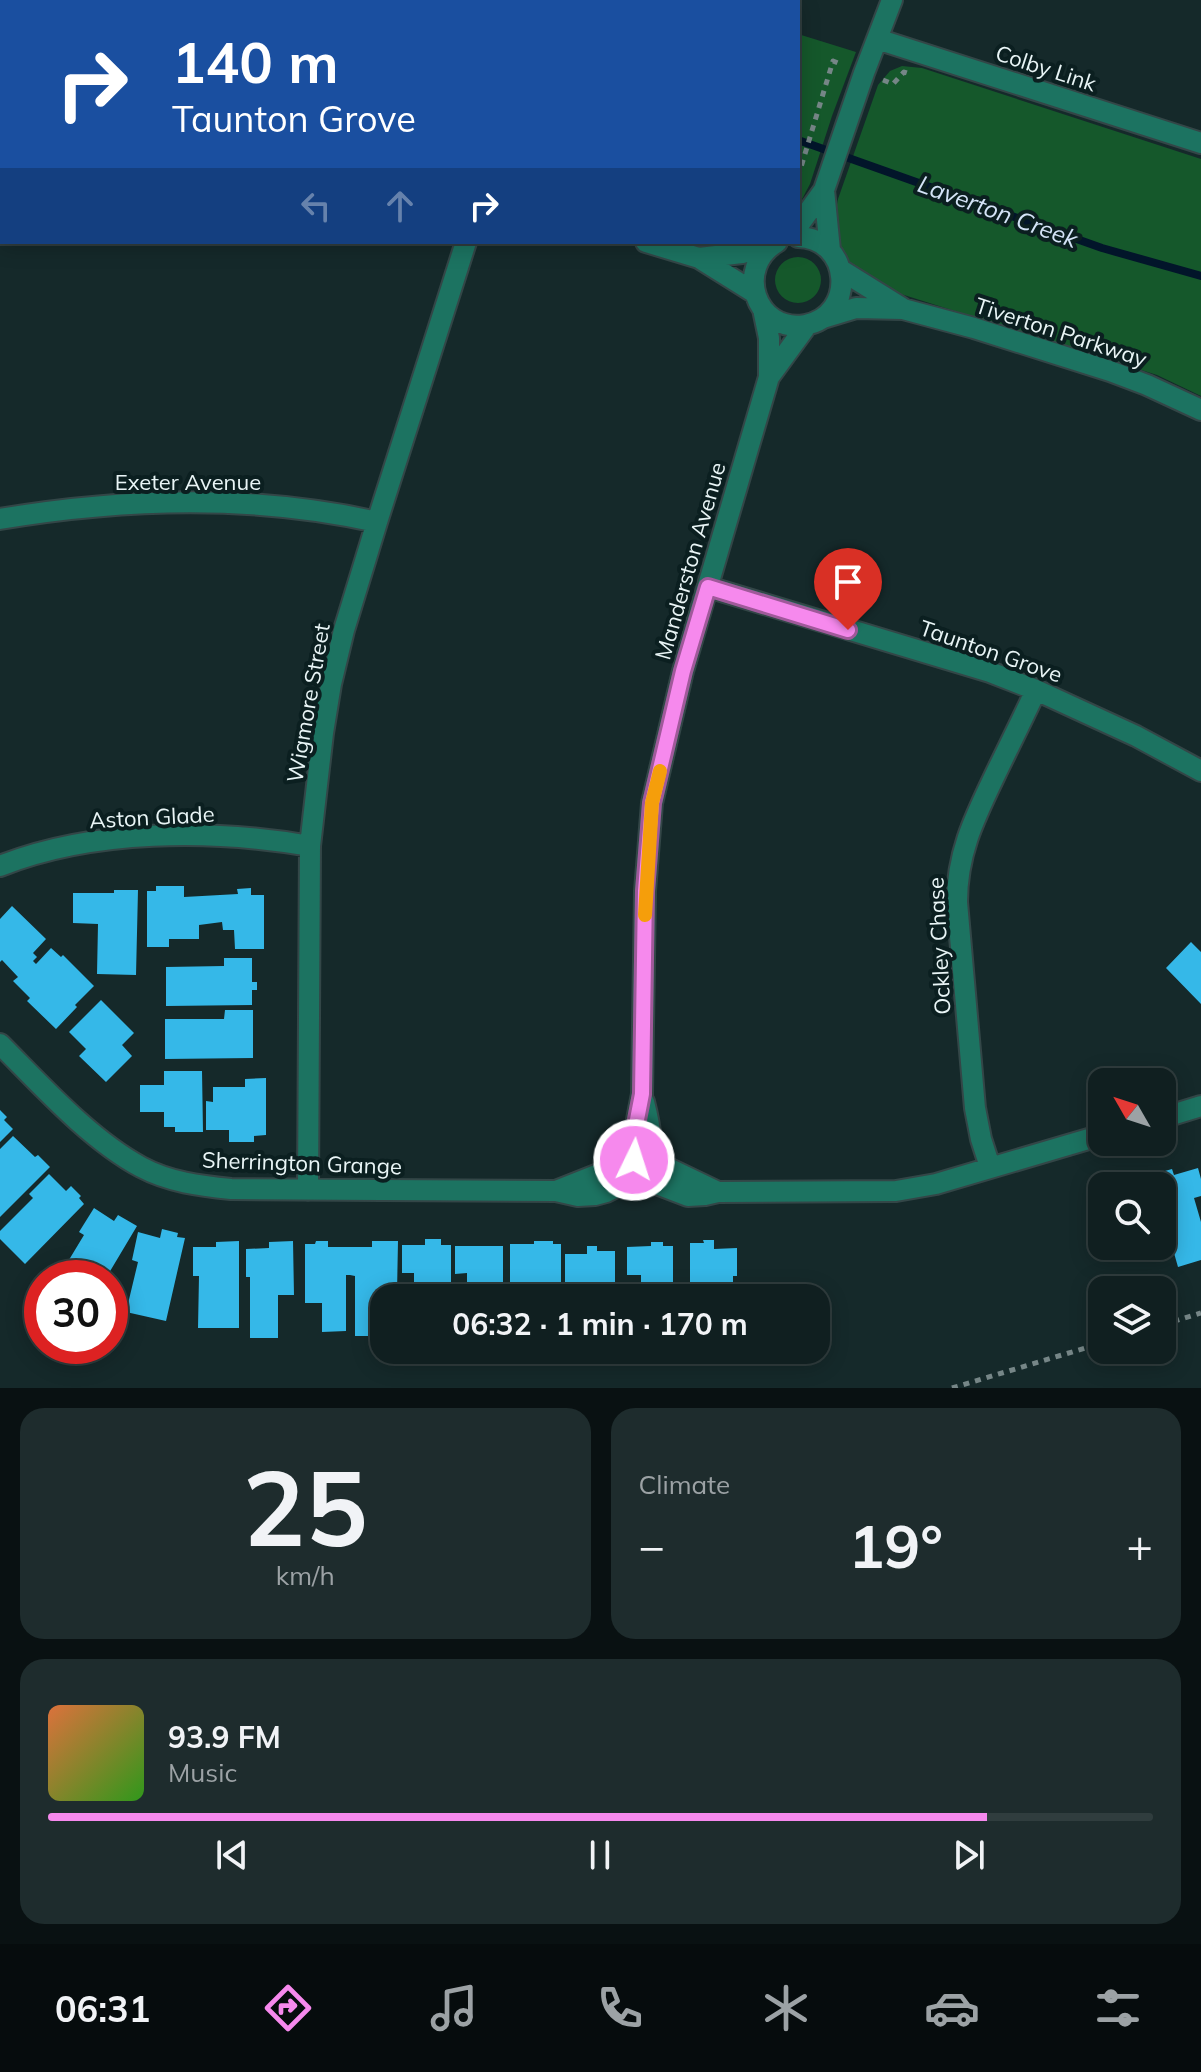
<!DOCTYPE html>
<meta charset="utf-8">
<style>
body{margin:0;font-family:Mulish,sans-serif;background:#1e2c2d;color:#f1f3f6;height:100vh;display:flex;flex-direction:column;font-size:30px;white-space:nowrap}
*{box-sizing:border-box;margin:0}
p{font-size:26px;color:#9ca2a5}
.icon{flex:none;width:44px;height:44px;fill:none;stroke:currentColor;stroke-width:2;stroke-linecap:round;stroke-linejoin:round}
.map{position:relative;height:1388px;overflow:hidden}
.side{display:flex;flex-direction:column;gap:20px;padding:20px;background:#091112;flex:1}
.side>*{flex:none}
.hud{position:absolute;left:0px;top:0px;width:800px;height:244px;box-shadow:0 4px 20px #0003,0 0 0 2px #303d3e;background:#1a4fa0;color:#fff;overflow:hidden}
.needle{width:52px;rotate:309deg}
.tools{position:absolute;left:1088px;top:1068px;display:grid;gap:16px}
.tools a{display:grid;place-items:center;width:88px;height:88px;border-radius:16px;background:#101f20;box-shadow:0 4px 20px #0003,0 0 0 2px #303d3e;font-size:40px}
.speed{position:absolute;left:24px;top:1260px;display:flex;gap:16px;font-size:40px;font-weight:700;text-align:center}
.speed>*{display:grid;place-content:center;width:104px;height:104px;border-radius:50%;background:#101f20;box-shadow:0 4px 20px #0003,0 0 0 2px #303d3e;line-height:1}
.speed .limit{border:12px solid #d22;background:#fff;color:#111}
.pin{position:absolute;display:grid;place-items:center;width:68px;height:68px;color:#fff;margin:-82px -34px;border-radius:50% 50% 50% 0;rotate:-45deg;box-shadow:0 0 8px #0007}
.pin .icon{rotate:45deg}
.me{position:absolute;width:88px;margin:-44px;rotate:4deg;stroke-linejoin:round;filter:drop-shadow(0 0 6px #0008)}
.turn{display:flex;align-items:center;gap:28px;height:168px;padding:0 40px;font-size:36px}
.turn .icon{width:104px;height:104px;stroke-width:2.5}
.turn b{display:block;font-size:56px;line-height:68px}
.lanes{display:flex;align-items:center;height:76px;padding:0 40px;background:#0003;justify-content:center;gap:40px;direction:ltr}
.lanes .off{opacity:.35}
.big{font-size:60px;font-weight:700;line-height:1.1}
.side .widget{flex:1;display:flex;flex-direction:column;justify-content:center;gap:12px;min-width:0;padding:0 28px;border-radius:24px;background:#1e2c2d}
.side .dial{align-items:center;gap:0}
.dial b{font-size:104px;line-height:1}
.song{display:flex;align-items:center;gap:24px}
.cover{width:96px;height:96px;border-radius:12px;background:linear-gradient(135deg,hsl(20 70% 55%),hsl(110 70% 35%))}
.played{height:8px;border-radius:4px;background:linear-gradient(90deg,#f689ed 85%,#303d3e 85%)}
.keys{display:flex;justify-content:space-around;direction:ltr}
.heat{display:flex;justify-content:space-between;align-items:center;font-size:44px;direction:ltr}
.side .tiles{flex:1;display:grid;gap:20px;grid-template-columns:1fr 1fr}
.widget:last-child{grid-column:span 2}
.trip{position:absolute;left:370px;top:1284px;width:460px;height:80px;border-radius:24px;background:#101f20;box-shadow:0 4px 20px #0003,0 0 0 2px #303d3e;font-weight:700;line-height:80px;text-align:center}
.tab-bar{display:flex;height:128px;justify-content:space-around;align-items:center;background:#060c0d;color:#9ca2a5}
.tab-bar .icon{width:56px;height:56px}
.tab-bar .on{color:#f689ed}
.tab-bar b{font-size:36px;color:#f1f3f6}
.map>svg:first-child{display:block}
.green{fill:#15582b}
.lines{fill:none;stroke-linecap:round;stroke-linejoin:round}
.stream{stroke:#02152a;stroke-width:8}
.building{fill:#35b8e8}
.minor-casing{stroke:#334647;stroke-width:24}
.path{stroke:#768687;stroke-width:5;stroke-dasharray:6 6;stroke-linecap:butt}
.minor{stroke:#1c7361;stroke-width:20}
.route-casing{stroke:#a0599a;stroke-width:20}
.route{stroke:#f689ed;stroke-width:14}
.slow{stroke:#f59e0b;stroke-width:14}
.labels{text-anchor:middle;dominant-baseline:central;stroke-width:8;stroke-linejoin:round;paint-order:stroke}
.street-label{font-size:22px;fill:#e9f5f6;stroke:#0b1f20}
.water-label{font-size:24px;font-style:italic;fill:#d4e4f7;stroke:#0b1f20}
</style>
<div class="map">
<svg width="1201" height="1388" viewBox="0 0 1201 1388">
<rect width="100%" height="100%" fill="#15292a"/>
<path class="green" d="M 0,0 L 686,0 L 693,2 L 2,2 L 2,160 L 0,161 Z
M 798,34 L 856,52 L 832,116 L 810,184 L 798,207 Z
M 902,66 L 922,68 L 1201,159 L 1201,396 L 1157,375 L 885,289 C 847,264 827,249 838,199 L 878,85 L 890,71 Z
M775 280a23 23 0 1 1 46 0a23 23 0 1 1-46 0Z"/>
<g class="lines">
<path class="stream" d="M 0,38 L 2,37
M 798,140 L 1102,248 L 1201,276"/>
</g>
<path class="building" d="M 156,886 L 184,886 L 184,897 L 238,894 L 237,889 L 251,888 L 251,895 L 264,895 L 264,949 L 235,949 L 234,930 L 223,930 L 222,922 L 199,925 L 199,939 L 169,939 L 169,947 L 147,947 L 147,891 L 156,891 Z
M 114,890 L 138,890 L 136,975 L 97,974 L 98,924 L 73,923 L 73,893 L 114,893 Z
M 12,906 L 46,939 L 33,953 L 37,957 L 33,961 L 36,964 L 51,948 L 61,957 L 63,955 L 94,986 L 75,1005 L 77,1007 L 56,1029 L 27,1001 L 30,998 L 13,981 L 18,977 L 2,960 L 0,962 L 0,919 Z
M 1191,942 L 1201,952 L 1201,1004 L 1166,968 Z
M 224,958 L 252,958 L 252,982 L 257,982 L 257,990 L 252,990 L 252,1005 L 166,1006 L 166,967 L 224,966 Z
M 101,1000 L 134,1033 L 122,1045 L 132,1056 L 106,1082 L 79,1056 L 86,1049 L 69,1032 Z
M 225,1010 L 253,1010 L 253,1058 L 165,1059 L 165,1019 L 224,1019 Z
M 164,1071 L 202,1071 L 203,1132 L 175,1132 L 175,1127 L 164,1127 L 164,1112 L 140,1112 L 140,1085 L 164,1085 Z
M 266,1078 L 266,1135 L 254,1136 L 254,1142 L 229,1142 L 229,1130 L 206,1130 L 206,1101 L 213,1102 L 213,1087 L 245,1087 L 245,1079 Z
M 0,1110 L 7,1117 L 4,1120 L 13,1129 L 0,1142 Z
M 13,1136 L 35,1157 L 38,1155 L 50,1167 L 0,1217 L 0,1149 Z
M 1198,1168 L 1201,1179 L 1201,1196 L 1194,1198 L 1201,1222 L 1201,1260 L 1178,1267 L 1162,1211 L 1162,1186 L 1150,1186 L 1147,1176 L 1172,1169 L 1174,1175 Z
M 49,1174 L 66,1191 L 71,1186 L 81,1196 L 79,1198 L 84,1204 L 25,1264 L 0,1239 L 0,1231 L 33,1198 L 29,1194 Z
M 94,1208 L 114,1221 L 118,1215 L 137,1226 L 106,1278 L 58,1278 L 84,1235 L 79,1232 Z
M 162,1229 L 178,1233 L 177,1237 L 185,1238 L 166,1321 L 126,1312 L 138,1262 L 132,1260 L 138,1232 L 160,1238 Z
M 425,1239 L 441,1239 L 441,1245 L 451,1245 L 451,1298 L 414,1298 L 414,1273 L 402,1273 L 402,1245 L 425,1245 Z
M 703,1240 L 714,1240 L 714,1249 L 737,1248 L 737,1276 L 733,1276 L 733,1298 L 704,1298 L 704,1294 L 690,1294 L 690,1243 L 704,1243 Z
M 239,1241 L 239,1328 L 198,1328 L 199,1276 L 193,1276 L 193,1247 L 216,1247 L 216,1242 Z
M 293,1241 L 294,1295 L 278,1295 L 278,1338 L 250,1338 L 250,1277 L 246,1277 L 246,1249 L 269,1248 L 269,1242 Z
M 316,1241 L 328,1241 L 328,1247 L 372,1247 L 372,1241 L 398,1241 L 397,1293 L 383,1293 L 383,1336 L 355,1336 L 355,1276 L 350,1275 L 346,1275 L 346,1331 L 322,1332 L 322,1303 L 305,1303 L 305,1244 L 315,1244 Z
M 534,1241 L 553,1241 L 553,1244 L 561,1244 L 561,1298 L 510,1298 L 510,1244 L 534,1244 Z
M 651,1242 L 663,1242 L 663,1246 L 673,1246 L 673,1298 L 641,1298 L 641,1275 L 627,1275 L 627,1247 L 651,1246 Z
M 455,1246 L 503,1246 L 503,1298 L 467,1298 L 467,1273 L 455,1274 Z
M 587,1246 L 597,1246 L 597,1251 L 615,1251 L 615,1298 L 577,1298 L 577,1283 L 565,1283 L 565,1254 L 587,1254 Z"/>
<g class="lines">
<defs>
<path id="minor" d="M 877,39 L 1201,143
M 0,182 L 2,181
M 824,190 L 830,250
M 798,226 L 824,190 L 864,73 L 892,0
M 646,242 L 699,258 L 755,293
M 777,242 C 734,267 755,333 805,325 C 857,316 852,238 798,237
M 699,258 L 742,253 L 771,245
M 841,270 L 902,308
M 823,318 L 856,308 L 903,309 L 974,328 L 1110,371 L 1147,385 L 1201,410
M 769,377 L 807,325
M 0,519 C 125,498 252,494 377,522
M 708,587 L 990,672 L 1036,690 L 1136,736 L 1201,771
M 0,866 C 93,829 212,829 310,846
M 0,1044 C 41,1085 89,1139 141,1167 C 169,1182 200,1186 231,1189 L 556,1191 L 578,1196 L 595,1195 L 606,1192 L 632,1179 L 641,1178 L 688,1196 L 705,1195 L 718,1192 L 896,1191 L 936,1184 L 1102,1135
M 644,1102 C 650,1126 655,1147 644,1172
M 1162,1118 L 1201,1106
M 990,1167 L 981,1139 L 975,1108 L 957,902 C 957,852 975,817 996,773 C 1009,746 1023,718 1036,690
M 641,1178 L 634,1160 L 634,1135 L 642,1094 L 645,891 L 652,803 L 683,671 L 769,377 L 769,338 L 763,309
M 308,1190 L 310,846 L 323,733 L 331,684 L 344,630 L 377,522 L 466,242
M 556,1191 L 634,1160 L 649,1161 L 668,1168 L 718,1192"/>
</defs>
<use href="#minor" class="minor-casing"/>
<path class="path" d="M 883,80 L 893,84 L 904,72 L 907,73
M 0,142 L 2,142
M 798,177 L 833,61 L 843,65
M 1162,1325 L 1201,1313
M 952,1388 L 1102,1343"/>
<use href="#minor" class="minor"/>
</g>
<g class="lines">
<defs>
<path id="route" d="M 634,1160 L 634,1135 L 642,1094 L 645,891 L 652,803 L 683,671 L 708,587 L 848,630"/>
</defs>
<use href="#route" class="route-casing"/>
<use href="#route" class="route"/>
<path class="slow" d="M 645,915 L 652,803 L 660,771"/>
</g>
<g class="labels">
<g class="street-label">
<text transform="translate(1046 68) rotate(18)">Colby Link</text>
<text transform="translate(1061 332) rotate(18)">Tiverton Parkway</text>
<text x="188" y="482">Exeter Avenue</text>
<text transform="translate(690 561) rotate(-74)">Manderston Avenue</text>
<text transform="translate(991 651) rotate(19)">Taunton Grove</text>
<text transform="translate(308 703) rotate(-80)">Wigmore Street</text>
<text transform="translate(152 817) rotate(-3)">Aston Glade</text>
<text transform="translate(939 946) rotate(-93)">Ockley Chase</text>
<text transform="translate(302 1163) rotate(2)">Sherrington Grange</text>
</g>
<g class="water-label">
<text transform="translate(998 211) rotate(20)">Laverton Creek</text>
</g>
</g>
</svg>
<div class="tools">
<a><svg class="needle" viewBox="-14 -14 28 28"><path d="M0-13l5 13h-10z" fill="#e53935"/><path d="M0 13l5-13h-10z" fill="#9ca2a5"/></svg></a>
<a><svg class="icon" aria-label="search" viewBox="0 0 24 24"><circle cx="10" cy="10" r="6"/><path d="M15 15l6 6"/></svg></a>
<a><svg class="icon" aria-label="layers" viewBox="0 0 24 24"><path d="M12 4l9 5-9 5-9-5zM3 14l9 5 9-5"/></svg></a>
</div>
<div class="speed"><div class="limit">30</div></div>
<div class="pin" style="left:848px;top:630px;background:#d93025"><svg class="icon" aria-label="arrive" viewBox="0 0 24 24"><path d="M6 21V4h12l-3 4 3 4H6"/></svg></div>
<svg class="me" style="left:634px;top:1160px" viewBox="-20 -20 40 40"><circle r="17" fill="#f689ed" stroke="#fff" stroke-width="3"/><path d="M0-11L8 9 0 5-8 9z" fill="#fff"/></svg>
<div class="trip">06:32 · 1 min · 170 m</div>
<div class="hud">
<div class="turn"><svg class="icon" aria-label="right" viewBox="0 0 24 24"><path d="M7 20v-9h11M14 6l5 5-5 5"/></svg><div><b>140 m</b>Taunton Grove</div></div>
<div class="lanes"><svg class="icon off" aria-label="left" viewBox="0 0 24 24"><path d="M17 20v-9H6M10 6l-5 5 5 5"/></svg><svg class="icon off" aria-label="ahead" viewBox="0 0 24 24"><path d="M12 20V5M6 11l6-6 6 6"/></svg><svg class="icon" aria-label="right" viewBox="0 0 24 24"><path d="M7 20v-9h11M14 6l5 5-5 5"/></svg></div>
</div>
</div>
<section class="side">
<div class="tiles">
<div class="widget dial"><b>25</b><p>km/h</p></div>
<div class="widget"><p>Climate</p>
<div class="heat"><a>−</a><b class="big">19°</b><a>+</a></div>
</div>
<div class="widget">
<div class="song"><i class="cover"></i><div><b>93.9 FM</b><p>Music</p></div></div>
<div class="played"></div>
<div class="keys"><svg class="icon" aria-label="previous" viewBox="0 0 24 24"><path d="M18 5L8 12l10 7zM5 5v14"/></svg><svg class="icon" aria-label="pause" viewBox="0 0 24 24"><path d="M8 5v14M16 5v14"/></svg><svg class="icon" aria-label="next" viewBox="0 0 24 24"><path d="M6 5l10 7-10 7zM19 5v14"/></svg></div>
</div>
</div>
</section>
<nav class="tab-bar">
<b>06:31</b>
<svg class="icon on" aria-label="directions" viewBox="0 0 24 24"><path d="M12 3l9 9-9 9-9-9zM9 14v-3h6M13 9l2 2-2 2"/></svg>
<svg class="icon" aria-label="music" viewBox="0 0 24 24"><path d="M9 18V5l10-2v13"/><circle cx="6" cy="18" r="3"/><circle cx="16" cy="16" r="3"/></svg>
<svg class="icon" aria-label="phone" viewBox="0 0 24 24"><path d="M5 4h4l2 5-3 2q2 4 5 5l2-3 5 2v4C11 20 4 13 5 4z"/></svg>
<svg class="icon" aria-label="climate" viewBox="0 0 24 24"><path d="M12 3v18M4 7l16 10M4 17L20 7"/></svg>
<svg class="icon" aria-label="car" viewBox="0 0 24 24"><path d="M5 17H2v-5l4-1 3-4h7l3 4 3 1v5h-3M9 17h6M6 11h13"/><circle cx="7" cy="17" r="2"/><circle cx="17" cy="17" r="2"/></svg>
<svg class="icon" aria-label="filters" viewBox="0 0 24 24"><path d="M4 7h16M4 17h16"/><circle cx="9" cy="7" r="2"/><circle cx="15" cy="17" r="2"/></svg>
</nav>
